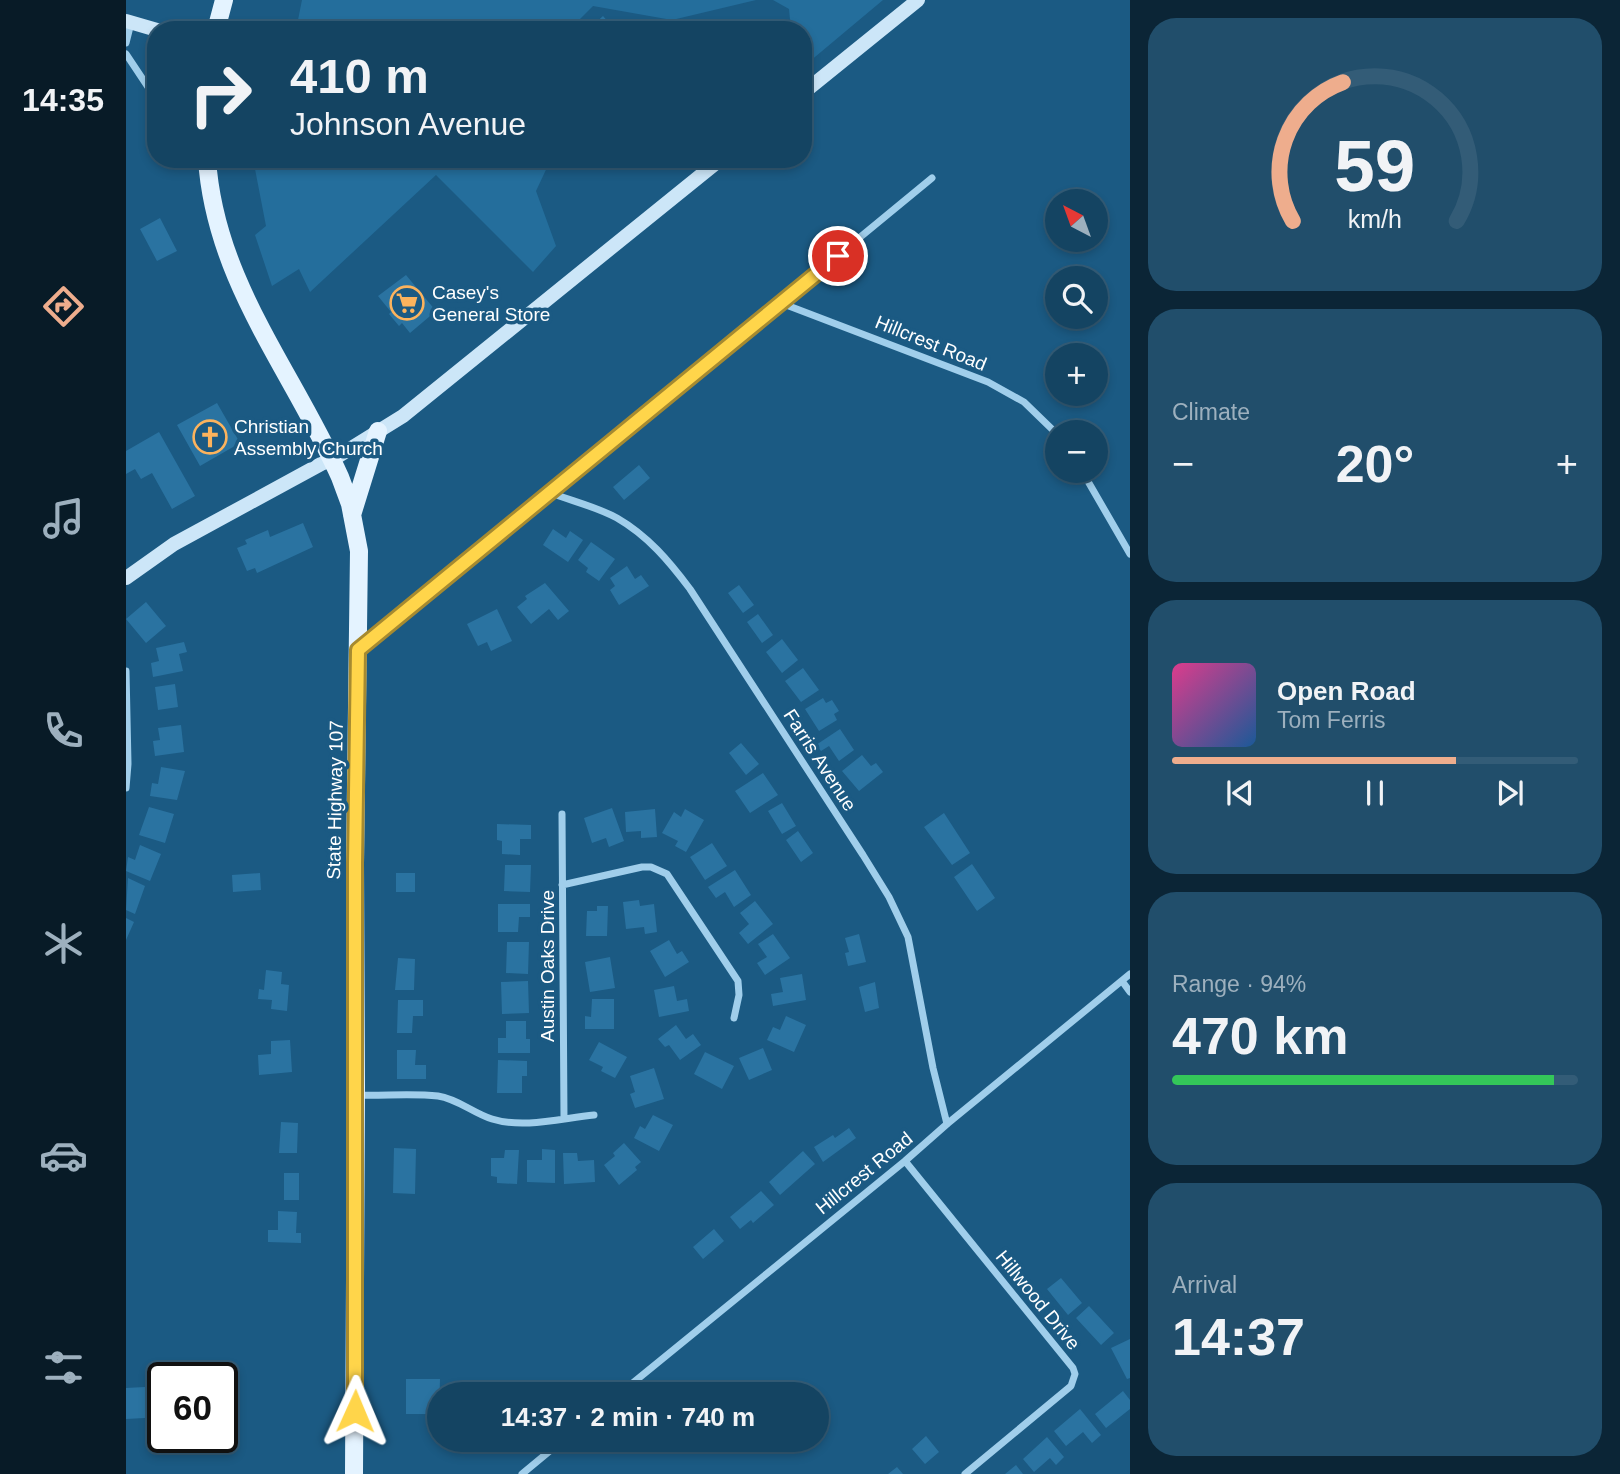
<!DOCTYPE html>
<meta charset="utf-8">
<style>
body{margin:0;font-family:Arial,sans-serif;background:#214e6b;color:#f1f3f6;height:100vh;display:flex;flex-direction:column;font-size:26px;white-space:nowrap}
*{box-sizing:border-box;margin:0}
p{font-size:23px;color:#9db0be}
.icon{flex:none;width:38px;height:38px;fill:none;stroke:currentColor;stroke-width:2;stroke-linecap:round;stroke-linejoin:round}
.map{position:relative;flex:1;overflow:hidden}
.sheet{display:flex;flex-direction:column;gap:18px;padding:18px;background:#0b2536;width:490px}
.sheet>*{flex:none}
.banner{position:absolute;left:21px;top:21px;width:665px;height:147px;border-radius:28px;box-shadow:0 4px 10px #0003,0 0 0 2px #335c77;background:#144462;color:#f1f3f6;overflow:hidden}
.needle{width:46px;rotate:319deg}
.controls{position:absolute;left:919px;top:189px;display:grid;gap:14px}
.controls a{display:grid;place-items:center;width:63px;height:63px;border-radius:50%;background:#144462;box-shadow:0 4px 10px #0003,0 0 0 2px #335c77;font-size:35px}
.speed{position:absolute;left:21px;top:1362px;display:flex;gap:14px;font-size:35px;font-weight:700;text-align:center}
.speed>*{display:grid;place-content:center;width:91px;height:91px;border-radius:50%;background:#144462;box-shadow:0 4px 10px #0003,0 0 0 2px #335c77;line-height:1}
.speed .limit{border:4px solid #111;border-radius:10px;background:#fff;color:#111}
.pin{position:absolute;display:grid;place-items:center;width:60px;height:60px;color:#fff;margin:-30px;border:4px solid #fff;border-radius:50%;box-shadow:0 2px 7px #0007}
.me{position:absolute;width:77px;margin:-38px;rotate:1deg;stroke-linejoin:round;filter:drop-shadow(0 0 5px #0008)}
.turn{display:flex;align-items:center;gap:24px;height:147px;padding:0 28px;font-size:32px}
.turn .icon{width:91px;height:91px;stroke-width:2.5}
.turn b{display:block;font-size:49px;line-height:60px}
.big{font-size:52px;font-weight:800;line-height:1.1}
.sheet .tile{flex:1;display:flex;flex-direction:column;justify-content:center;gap:10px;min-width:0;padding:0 24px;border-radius:28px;background:#214e6b}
.sheet .dial{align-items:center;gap:0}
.dial svg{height:182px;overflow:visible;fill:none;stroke:#335c77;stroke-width:7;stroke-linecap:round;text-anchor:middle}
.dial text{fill:#f1f3f6;stroke:none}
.song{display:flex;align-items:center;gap:21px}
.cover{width:84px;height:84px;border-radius:10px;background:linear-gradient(135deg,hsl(330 70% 55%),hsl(210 70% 35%))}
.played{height:7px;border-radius:4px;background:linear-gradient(90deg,#eead8d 70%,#335c77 70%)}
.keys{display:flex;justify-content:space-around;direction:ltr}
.heat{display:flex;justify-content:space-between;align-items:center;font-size:38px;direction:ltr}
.charge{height:10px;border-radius:5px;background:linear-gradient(90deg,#34c759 94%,#335c77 0)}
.trip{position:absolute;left:301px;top:1382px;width:402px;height:70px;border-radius:35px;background:#144462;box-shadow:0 4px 10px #0003,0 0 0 2px #335c77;font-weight:800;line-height:70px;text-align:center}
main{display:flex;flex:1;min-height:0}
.tab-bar{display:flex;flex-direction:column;width:126px;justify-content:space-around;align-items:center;background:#081b27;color:#9db0be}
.tab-bar .icon{width:49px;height:49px}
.tab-bar .active{color:#eead8d}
.tab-bar b{font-size:32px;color:#f1f3f6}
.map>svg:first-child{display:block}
.green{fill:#246e9c}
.building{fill:#2a73a1}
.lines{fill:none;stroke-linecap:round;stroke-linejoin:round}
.street{stroke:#a0ceeb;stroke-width:7}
.secondary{stroke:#cce6f8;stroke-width:14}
.primary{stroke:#e4f3ff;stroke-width:18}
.route-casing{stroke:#a68a30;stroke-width:18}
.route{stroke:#ffd54a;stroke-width:12}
.labels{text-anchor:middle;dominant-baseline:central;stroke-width:7;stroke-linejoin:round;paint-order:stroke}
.poi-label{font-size:19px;fill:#fff;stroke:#1b5a83;text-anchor:start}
.street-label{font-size:19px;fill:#fff;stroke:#1b5a83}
</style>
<main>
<nav class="tab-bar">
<b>14:35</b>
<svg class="icon active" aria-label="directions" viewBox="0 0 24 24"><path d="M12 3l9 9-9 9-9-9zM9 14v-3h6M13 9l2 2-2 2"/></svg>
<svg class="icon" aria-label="music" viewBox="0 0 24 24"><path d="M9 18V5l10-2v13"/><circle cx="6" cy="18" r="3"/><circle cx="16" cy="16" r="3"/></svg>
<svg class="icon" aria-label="phone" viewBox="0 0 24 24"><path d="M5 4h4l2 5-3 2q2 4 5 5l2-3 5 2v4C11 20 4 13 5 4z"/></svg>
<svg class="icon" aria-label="climate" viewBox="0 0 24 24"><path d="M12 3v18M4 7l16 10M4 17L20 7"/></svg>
<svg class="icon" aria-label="car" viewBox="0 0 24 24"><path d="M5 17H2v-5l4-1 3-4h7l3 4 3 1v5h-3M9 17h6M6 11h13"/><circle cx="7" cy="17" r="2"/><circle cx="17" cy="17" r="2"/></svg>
<svg class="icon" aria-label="filters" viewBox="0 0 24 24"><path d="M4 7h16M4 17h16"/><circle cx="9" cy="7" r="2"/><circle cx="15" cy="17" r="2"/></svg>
</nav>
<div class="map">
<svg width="1004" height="1474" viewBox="0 0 1004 1474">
<rect width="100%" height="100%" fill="#1b5a83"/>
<path class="green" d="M 176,0 L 630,0 L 546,20 L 467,6 L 443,30 L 170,30 Z
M 647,0 L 757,0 L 677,67 L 677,30 L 665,30 L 663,9 Z
M 130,159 L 425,159 L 410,191 L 430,246 L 407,272 L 310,175 L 184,292 L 173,269 L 146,286 L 129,235 L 140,226 L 129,169 Z"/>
<path class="building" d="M 477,16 L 489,30 L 462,30 Z
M 528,21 L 536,30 L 518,30 Z
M 34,218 L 51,251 L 31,261 L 14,229 Z
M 280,275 L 310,311 L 284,333 L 276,323 L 273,326 L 263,314 L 265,312 L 252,296 Z
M 91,403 L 114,443 L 74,466 L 51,425 Z
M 33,432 L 69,496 L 46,509 L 26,473 L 15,479 L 9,469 L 0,474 L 0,451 Z
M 513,465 L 524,478 L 498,500 L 487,487 Z
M 177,523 L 187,547 L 131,573 L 129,568 L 121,571 L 111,548 L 121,544 L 119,540 L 142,530 L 144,537 Z
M 427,529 L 440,538 L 444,531 L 457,540 L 442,562 L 417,545 Z
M 465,542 L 489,559 L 473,581 L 460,572 L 462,568 L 452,560 Z
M 501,566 L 509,579 L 515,575 L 523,586 L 493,605 L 484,590 L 489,586 L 484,578 Z
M 419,583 L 443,611 L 432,620 L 423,609 L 405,624 L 391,607 L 401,599 L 399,596 Z
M 613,585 L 628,605 L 617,613 L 602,593 Z
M 20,602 L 40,626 L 20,643 L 0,619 Z
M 371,609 L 386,641 L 365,651 L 361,642 L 352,646 L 341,624 Z
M 632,614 L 647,635 L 636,643 L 621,622 Z
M 656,639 L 672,660 L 656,673 L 640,652 Z
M 58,642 L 61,652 L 53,654 L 57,671 L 27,677 L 25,663 L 33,661 L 30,648 Z
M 677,668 L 693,690 L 675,702 L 659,681 Z
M 49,684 L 52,707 L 32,710 L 29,687 Z
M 697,698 L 700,703 L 706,700 L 713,711 L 708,714 L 711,720 L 693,731 L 679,709 Z
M 55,725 L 58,752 L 29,756 L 27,741 L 34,740 L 32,728 Z
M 714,729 L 728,750 L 713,761 L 703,746 L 695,751 L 690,745 Z
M 615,743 L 633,764 L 620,775 L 603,753 Z
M 736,755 L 745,766 L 750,763 L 757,772 L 733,791 L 716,771 Z
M 35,767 L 59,771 L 51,800 L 24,796 L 26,783 L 32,784 Z
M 637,773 L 652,795 L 624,813 L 609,791 Z
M 656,803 L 670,826 L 656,834 L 642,811 Z
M 23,807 L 48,814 L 39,843 L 13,835 Z
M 486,808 L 498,841 L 483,847 L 480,838 L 466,843 L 458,818 Z
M 529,809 L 531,837 L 515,838 L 515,831 L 500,832 L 499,812 Z
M 559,809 L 578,820 L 560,852 L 549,846 L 552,841 L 536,833 L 548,812 L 555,817 Z
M 818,813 L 844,853 L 826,865 L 798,827 Z
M 371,824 L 405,825 L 405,839 L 394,839 L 394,855 L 376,854 L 376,841 L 371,840 Z
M 672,831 L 687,853 L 675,862 L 660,840 Z
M 586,843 L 601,866 L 579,880 L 564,857 Z
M 14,845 L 35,854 L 24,881 L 0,871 L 2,857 L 9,860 Z
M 846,864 L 869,898 L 851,911 L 828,877 Z
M 379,865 L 405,865 L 404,892 L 378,891 Z
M 609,870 L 625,895 L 608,907 L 599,892 L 590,898 L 582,887 Z
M 134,873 L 135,890 L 107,892 L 106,875 Z
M 270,873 L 289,873 L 289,892 L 270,892 Z
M 2,878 L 19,886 L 9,914 L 0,910 Z
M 513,900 L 514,906 L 528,904 L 531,932 L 519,934 L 518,927 L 500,929 L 497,902 Z
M 629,901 L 647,924 L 622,944 L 613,933 L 623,924 L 614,913 Z
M 372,904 L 404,904 L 404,917 L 393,917 L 392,932 L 372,932 Z
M 471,906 L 482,906 L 481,936 L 460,936 L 461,911 L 471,911 Z
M 0,918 L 8,922 L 0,940 Z
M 647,934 L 664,958 L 639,975 L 631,963 L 641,957 L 632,944 Z
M 733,934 L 740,962 L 722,966 L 719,953 L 723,952 L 719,938 Z
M 543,940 L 551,954 L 556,951 L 563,962 L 539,977 L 524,951 Z
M 381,942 L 403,942 L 402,974 L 380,973 Z
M 484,957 L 489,988 L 464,992 L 459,962 Z
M 272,958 L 289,959 L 288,990 L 269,990 Z
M 140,970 L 156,972 L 155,984 L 163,985 L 161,1011 L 145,1009 L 146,1000 L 132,999 L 133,989 L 138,990 Z
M 676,974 L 680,1000 L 647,1006 L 645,994 L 657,992 L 654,978 Z
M 402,981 L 403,1013 L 376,1014 L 375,982 Z
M 749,982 L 753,1008 L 739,1012 L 733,987 Z
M 548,986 L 551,1001 L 561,999 L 563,1011 L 533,1017 L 528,990 Z
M 466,999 L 488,999 L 488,1029 L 459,1029 L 459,1016 L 465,1017 Z
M 272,1000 L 297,1000 L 297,1016 L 287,1016 L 286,1033 L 271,1033 Z
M 660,1016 L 680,1025 L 668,1052 L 641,1040 L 647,1027 L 654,1030 Z
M 380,1021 L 400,1021 L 400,1039 L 404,1039 L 404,1053 L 372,1053 L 372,1038 L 380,1038 Z
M 550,1025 L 560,1039 L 567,1034 L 575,1045 L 554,1060 L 543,1045 L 539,1047 L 532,1039 Z
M 164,1040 L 166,1072 L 133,1075 L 132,1055 L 145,1054 L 145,1041 Z
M 473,1042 L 501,1057 L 489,1078 L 475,1071 L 477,1067 L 463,1060 Z
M 637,1048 L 646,1070 L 623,1080 L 613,1058 Z
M 271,1050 L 290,1050 L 289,1065 L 300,1065 L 300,1079 L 271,1079 Z
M 579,1052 L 608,1066 L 596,1089 L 568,1074 Z
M 372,1060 L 401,1061 L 401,1076 L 396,1076 L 396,1093 L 371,1093 Z
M 528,1068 L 538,1099 L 509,1108 L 504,1094 L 509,1092 L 504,1076 Z
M 527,1115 L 547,1125 L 533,1151 L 508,1138 L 514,1126 L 519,1129 Z
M 155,1122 L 172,1123 L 171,1153 L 153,1153 Z
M 723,1128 L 730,1138 L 697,1162 L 688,1147 L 707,1135 L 709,1138 Z
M 498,1143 L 515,1162 L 509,1167 L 511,1170 L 493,1185 L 478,1165 L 489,1156 L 487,1153 Z
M 268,1148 L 290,1149 L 289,1194 L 267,1193 Z
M 416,1149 L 429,1150 L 429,1183 L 401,1182 L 401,1160 L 416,1160 Z
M 379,1150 L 393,1150 L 391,1184 L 371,1183 L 371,1177 L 365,1176 L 365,1158 L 378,1158 Z
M 677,1151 L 689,1164 L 654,1195 L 643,1182 Z
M 437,1153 L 451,1153 L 452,1161 L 468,1160 L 469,1182 L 438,1184 Z
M 158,1173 L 173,1173 L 173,1200 L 158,1200 Z
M 635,1191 L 648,1205 L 627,1223 L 625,1220 L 614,1229 L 604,1217 Z
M 152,1211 L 171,1212 L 170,1233 L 175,1233 L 175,1243 L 142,1242 L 142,1230 L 152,1230 Z
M 588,1229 L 598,1241 L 577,1259 L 567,1247 Z
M 935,1278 L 956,1303 L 942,1315 L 921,1289 Z
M 963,1306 L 988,1333 L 975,1345 L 950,1318 Z
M 1004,1339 L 1004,1378 L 1001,1379 L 985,1348 Z
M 280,1379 L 314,1379 L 313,1414 L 280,1414 Z
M 37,1386 L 37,1417 L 0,1419 L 0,1388 Z
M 997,1391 L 1004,1400 L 1004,1409 L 980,1428 L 969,1414 Z
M 954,1409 L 975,1435 L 966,1443 L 957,1432 L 940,1446 L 928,1431 Z
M 800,1436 L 813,1452 L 799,1464 L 786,1449 Z
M 921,1437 L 938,1457 L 930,1465 L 924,1458 L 908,1472 L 897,1459 Z
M 890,1465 L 897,1474 L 879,1474 Z
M 771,1467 L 777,1474 L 762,1474 Z"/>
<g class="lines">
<path class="street" d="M 0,43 L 5,23
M 0,54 L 30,99
M 655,303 L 862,382 L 898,402 L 931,434
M 956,471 L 1004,554
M 425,493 C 446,501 471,507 491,518 C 522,536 543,561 564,589 L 737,855 L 763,897 L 782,937 L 807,1068 L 821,1124
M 235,648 L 806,178
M 0,671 L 2,764 L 0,788
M 436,814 L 438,1118
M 436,885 L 516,867 L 525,867 L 541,874 L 612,981 L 613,995 L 608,1018
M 996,981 L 1004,992
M 231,1095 C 257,1096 286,1093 312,1096 C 332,1099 347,1113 366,1119 C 398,1129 436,1118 468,1115
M 779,1161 L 947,1368 L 949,1374 L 945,1386 L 839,1474
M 492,1395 L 779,1161 L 821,1124 L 1004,974
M 396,1474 L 437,1440"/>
<path class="secondary" d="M 0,21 L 31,30
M 677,93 L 792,0
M 0,578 L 48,544 L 195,464 L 206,460 L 277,416 L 595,159"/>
<path class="primary" d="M 90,30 L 98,0
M 81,159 C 89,281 166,370 214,477 L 224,504 L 233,551 L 229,863 L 230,1087 L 228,1474
M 226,515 L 252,431"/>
</g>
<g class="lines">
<defs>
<path id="route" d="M 229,1411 L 229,863 L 232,650 L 712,256"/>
</defs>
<use href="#route" class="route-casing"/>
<use href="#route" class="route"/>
</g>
<defs>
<symbol id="supermarket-ring" viewBox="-11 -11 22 22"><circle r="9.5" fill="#1b5a83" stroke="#fcb35d" stroke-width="1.5"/><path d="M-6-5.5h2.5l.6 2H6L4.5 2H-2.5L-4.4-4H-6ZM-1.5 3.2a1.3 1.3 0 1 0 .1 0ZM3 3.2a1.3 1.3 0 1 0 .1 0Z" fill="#fcb35d"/></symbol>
<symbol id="church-ring" viewBox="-11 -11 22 22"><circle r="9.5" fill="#1b5a83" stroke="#fcb35d" stroke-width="1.5"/><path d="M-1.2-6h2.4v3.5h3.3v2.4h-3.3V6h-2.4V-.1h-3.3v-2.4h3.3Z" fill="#fcb35d"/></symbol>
</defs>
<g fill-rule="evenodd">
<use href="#supermarket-ring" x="262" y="284" width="38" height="38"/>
<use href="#church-ring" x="65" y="418" width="38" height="38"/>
</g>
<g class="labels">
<g class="poi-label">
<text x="306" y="292">Casey's<tspan x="306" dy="22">General Store</tspan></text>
<text x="108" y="426">Christian<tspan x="108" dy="22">Assembly Church</tspan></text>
</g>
<g class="street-label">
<text transform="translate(805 343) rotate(22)">Hillcrest Road</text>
<text transform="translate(694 760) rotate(57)">Farris Avenue</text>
<text transform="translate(209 800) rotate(-89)">State Highway 107</text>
<text transform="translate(421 966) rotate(-90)">Austin Oaks Drive</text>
<text transform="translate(738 1173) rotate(-39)">Hillcrest Road</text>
<text transform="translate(912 1300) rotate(51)">Hillwood Drive</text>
</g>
</g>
</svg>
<div class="controls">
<a><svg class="needle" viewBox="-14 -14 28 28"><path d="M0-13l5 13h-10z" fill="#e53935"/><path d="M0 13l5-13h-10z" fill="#9db0be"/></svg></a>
<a><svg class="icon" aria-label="search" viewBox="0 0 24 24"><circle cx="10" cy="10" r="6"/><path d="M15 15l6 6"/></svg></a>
<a>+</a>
<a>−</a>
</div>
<div class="speed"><div class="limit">60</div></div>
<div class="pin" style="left:712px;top:256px;background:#d93025"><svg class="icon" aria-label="arrive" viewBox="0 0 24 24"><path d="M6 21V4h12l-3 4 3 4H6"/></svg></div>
<svg class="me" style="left:229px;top:1411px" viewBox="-20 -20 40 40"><path d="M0-17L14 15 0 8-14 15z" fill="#ffd54a" stroke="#fff" stroke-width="4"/></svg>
<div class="trip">14:37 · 2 min · 740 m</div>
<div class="banner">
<div class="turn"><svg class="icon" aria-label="right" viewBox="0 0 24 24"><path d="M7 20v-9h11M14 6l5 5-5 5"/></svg><div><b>410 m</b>Johnson Avenue</div></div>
</div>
</div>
<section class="sheet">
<div class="tile dial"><svg viewBox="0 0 100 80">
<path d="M14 69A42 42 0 1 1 86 69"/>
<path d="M14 69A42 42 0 0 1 36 8" stroke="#eead8d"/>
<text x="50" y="56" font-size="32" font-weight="700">59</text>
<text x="50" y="72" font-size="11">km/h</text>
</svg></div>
<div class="tile"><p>Climate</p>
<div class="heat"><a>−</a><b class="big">20°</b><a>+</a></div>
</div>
<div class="tile">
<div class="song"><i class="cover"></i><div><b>Open Road</b><p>Tom Ferris</p></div></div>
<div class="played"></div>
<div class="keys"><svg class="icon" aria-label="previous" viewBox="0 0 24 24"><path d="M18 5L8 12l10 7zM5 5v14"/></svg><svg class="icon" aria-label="pause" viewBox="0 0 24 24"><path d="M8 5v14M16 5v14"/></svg><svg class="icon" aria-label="next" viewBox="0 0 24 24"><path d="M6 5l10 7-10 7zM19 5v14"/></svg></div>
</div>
<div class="tile"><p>Range · 94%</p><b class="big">470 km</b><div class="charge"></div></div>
<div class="tile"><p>Arrival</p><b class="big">14:37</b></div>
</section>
</main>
